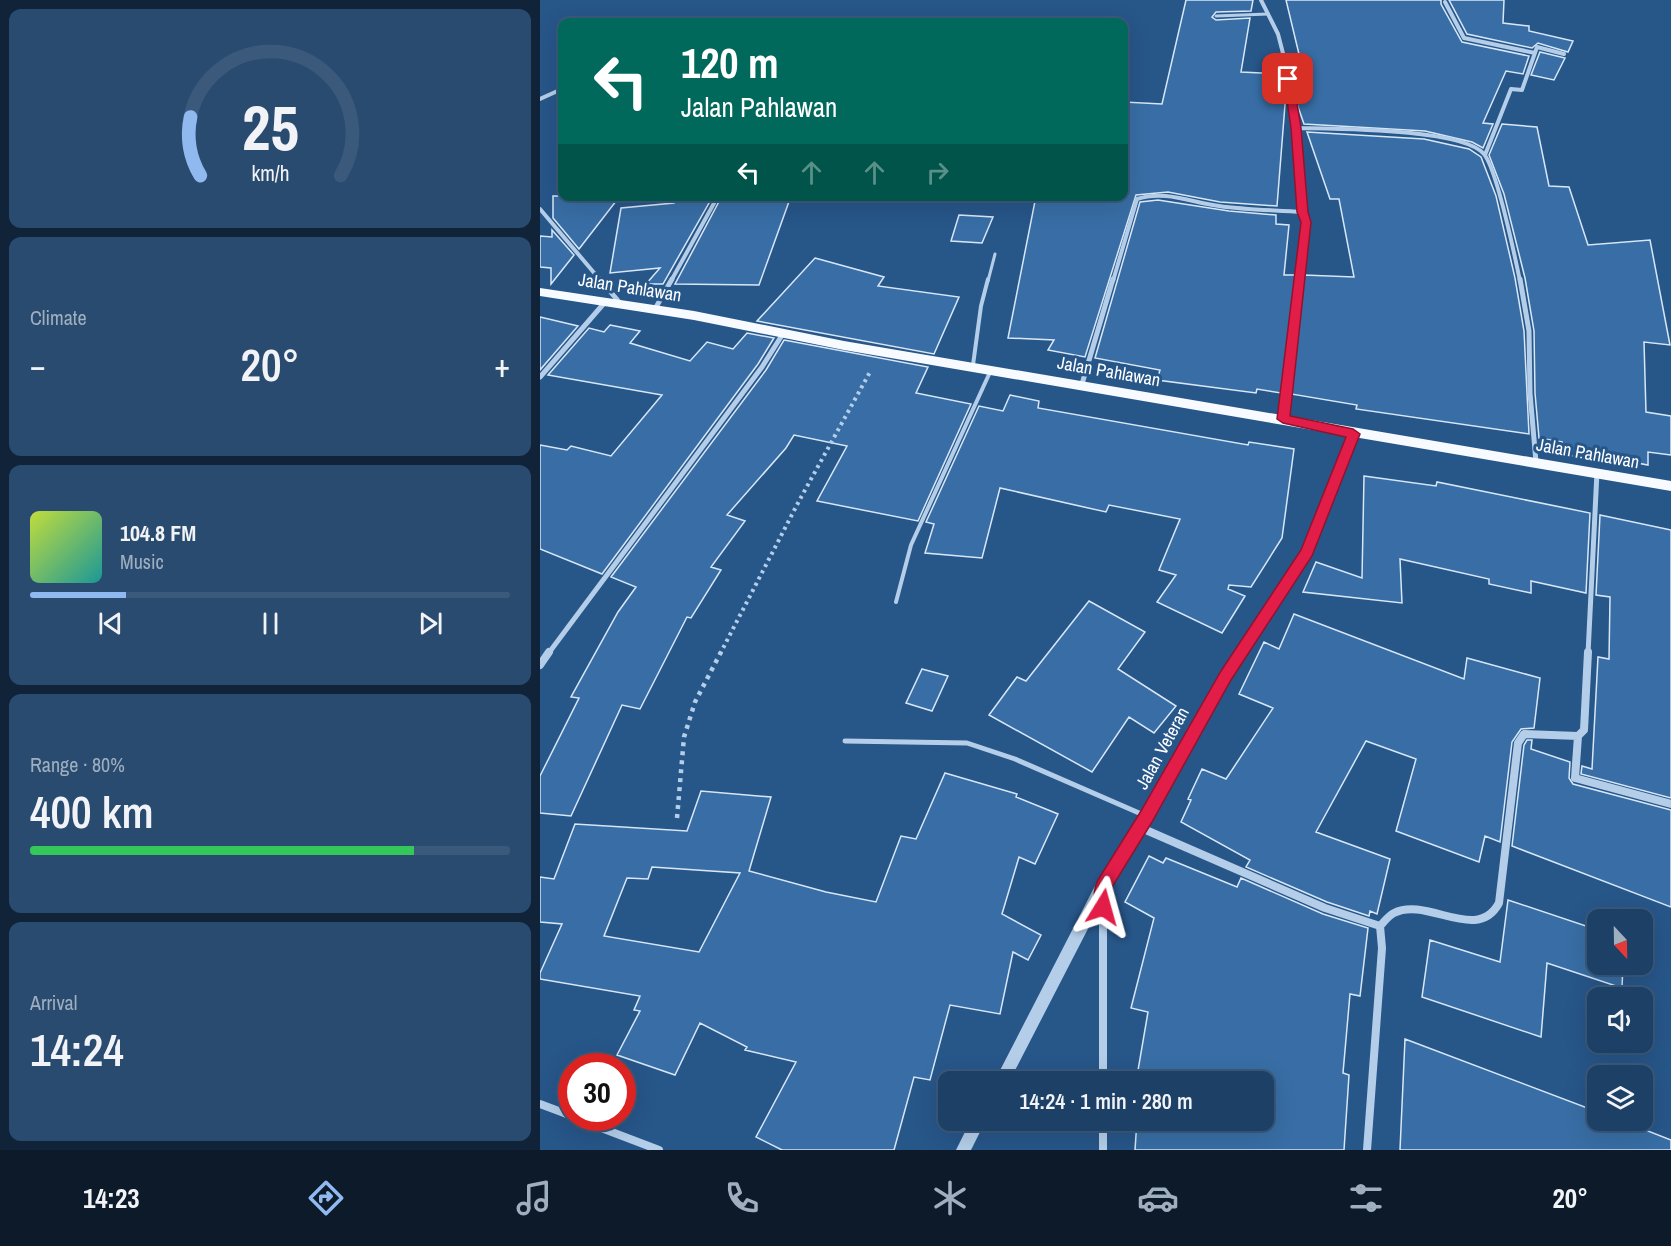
<!DOCTYPE html>
<meta charset="utf-8">
<style>
body{margin:0;font-family:"Archivo Narrow",sans-serif;background:#2a4b70;color:#f1f3f6;height:100vh;display:flex;flex-direction:column;font-size:22px;white-space:nowrap}
*{box-sizing:border-box;margin:0}
p{font-size:20px;color:#a0afc0}
.icon{flex:none;width:33px;height:33px;fill:none;stroke:currentColor;stroke-width:2;stroke-linecap:round;stroke-linejoin:round}
.map{position:relative;flex:1;overflow:hidden}
.sheet{display:flex;flex-direction:column;gap:9px;padding:9px;background:#102339;width:540px}
.sheet>*{flex:none}
.hud{position:absolute;left:18px;top:18px;width:570px;height:183px;border-radius:12px;box-shadow:0 6px 24px #0002,0 0 0 2px #3b597b;background:#00695c;color:#fff;overflow:hidden}
.needle{width:39px;rotate:158deg}
.controls{position:absolute;left:1047px;top:909px;display:grid;gap:12px}
.controls a{display:grid;place-items:center;width:66px;height:66px;border-radius:12px;background:#1d4067;box-shadow:0 6px 24px #0002,0 0 0 2px #3b597b;font-size:30px}
.speed{position:absolute;left:18px;top:1053px;display:flex;gap:12px;font-size:30px;font-weight:700;text-align:center}
.speed>*{display:grid;place-content:center;width:78px;height:78px;border-radius:50%;background:#1d4067;box-shadow:0 6px 24px #0002,0 0 0 2px #3b597b;line-height:1}
.speed .limit{border:9px solid #d22;background:#fff;color:#111}
.pin{position:absolute;display:grid;place-items:center;width:51px;height:51px;color:#fff;margin:-26px;border-radius:12px;box-shadow:0 3px 9px #0006}
.me{position:absolute;width:66px;margin:-33px;rotate:8deg;stroke-linejoin:round;filter:drop-shadow(0 0 4px #0008)}
.turn{display:flex;align-items:center;gap:21px;height:126px;padding:0 24px;font-size:27px}
.turn .icon{width:78px;height:78px;stroke-width:2.5}
.turn b{display:block;font-size:42px;line-height:51px}
.lanes{display:flex;align-items:center;height:57px;padding:0 24px;background:#0003;justify-content:center;gap:30px;direction:ltr}
.lanes .off{opacity:.35}
.big{font-size:45px;font-weight:600;line-height:1.1}
.sheet .card{flex:1;display:flex;flex-direction:column;justify-content:center;gap:9px;min-width:0;padding:0 21px;border-radius:12px;background:#2a4b70}
.sheet .dial{align-items:center;gap:0}
.dial svg{height:156px;overflow:visible;fill:none;stroke:#3b597b;stroke-width:7;stroke-linecap:round;text-anchor:middle}
.dial text{fill:#f1f3f6;stroke:none}
.song{display:flex;align-items:center;gap:18px}
.cover{width:72px;height:72px;border-radius:9px;background:linear-gradient(135deg,hsl(70 70% 55%),hsl(180 70% 35%))}
.played{height:6px;border-radius:3px;background:linear-gradient(90deg,#90b9f0 20%,#3b597b 20%)}
.keys{display:flex;justify-content:space-around;direction:ltr}
.heat{display:flex;justify-content:space-between;align-items:center;font-size:33px;direction:ltr}
.charge{height:9px;border-radius:4px;background:linear-gradient(90deg,#34c759 80%,#3b597b 0)}
.trip{position:absolute;left:398px;top:1071px;width:336px;height:60px;border-radius:12px;background:#1d4067;box-shadow:0 6px 24px #0002,0 0 0 2px #3b597b;font-weight:600;line-height:60px;text-align:center}
.tab-bar{display:flex;height:96px;justify-content:space-around;align-items:center;background:#0c1a29;color:#a0afc0}
.tab-bar .icon{width:42px;height:42px}
.tab-bar .selected{color:#90b9f0}
.tab-bar b{font-size:27px;color:#f1f3f6}
main{display:flex;flex:1;min-height:0}
.map>svg:first-child{display:block}
.building{fill:#386ea5;stroke:#d8e7f7;stroke-width:1.5;fill-rule:evenodd}
.lines{fill:none;stroke-linecap:round;stroke-linejoin:round}
.path-far1{stroke:#b4cee9;stroke-width:4;stroke-dasharray:3 4;stroke-linecap:butt}
.path{stroke:#b4cee9;stroke-width:4.5;stroke-dasharray:4 5;stroke-linecap:butt}
.service-far2{stroke:#b4cee9;stroke-width:3}
.service-far1{stroke:#b4cee9;stroke-width:4}
.service{stroke:#b4cee9;stroke-width:5}
.minor-far2{stroke:#b4cee9;stroke-width:4}
.minor-far1{stroke:#b4cee9;stroke-width:5}
.minor{stroke:#b4cee9;stroke-width:8}
.tertiary{fill:#b4cee9;fill-rule:evenodd}
.primary{fill:#f7fafe;fill-rule:evenodd}
.route{fill:#e11d48;stroke:#92132f;stroke-width:1.5}
.labels{text-anchor:middle;dominant-baseline:central;stroke-width:6;stroke-linejoin:round;paint-order:stroke}
.street-label{font-size:18px;fill:#fff;stroke:#275689}
</style>
<main>
<section class="sheet">
<div class="card dial"><svg viewBox="0 0 100 80">
<path d="M14 69A42 42 0 1 1 86 69"/>
<path d="M14 69A42 42 0 0 1 9 39" stroke="#90b9f0"/>
<text x="50" y="56" font-size="32" font-weight="700">25</text>
<text x="50" y="72" font-size="11">km/h</text>
</svg></div>
<div class="card"><p>Climate</p>
<div class="heat"><a>−</a><b class="big">20°</b><a>+</a></div>
</div>
<div class="card">
<div class="song"><i class="cover"></i><div><b>104.8 FM</b><p>Music</p></div></div>
<div class="played"></div>
<div class="keys"><svg class="icon" aria-label="previous" viewBox="0 0 24 24"><path d="M18 5L8 12l10 7zM5 5v14"/></svg><svg class="icon" aria-label="pause" viewBox="0 0 24 24"><path d="M8 5v14M16 5v14"/></svg><svg class="icon" aria-label="next" viewBox="0 0 24 24"><path d="M6 5l10 7-10 7zM19 5v14"/></svg></div>
</div>
<div class="card"><p>Range · 80%</p><b class="big">400 km</b><div class="charge"></div></div>
<div class="card"><p>Arrival</p><b class="big">14:24</b></div>
</section>
<div class="map">
<svg width="1131" height="1150" viewBox="0 0 1131 1150">
<rect width="100%" height="100%" fill="#275689"/>
<path class="building" d="M 646,0 L 713,0 L 711,11 L 676,12 L 672,17 L 676,20 L 710,18 L 701,72 L 743,74 L 746,92 L 737,206 L 680,202 L 628,192 L 596,195 L 545,357 L 508,350 L 514,340 L 468,338 L 496,196 L 584,196 L 584,102 L 622,104 Z
M 746,0 L 901,0 L 901,4 L 922,42 L 989,56 L 983,74 L 966,71 L 943,123 L 953,124 L 943,148 L 932,142 L 885,131 L 764,124 L 755,98 L 751,74 L 764,75 Z
M 909,0 L 964,0 L 963,23 L 989,26 L 989,31 L 1033,41 L 1028,52 L 998,43 L 992,48 L 927,34 Z
M 1000,52 L 1025,58 L 1014,80 L 991,75 Z
M 962,124 L 997,127 L 1009,186 L 1029,187 L 1048,245 L 1110,240 L 1130,345 L 1104,342 L 1106,412 L 1131,416 L 1131,455 L 1108,452 L 1108,465 L 1065,457 L 1065,462 L 1022,454 L 1022,442 L 999,438 L 995,393 L 994,331 L 985,278 L 964,194 L 949,155 Z
M 767,132 L 884,139 L 929,149 L 941,157 L 956,196 L 975,278 L 984,331 L 989,434 L 816,409 L 817,405 L 751,394 L 764,275 L 814,277 L 799,199 L 790,199 Z
M 13,196 L 80,196 L 39,249 L 13,218 Z
M 136,196 L 173,196 L 123,284 L 106,284 L 120,268 L 70,273 L 81,208 L 134,203 Z
M 182,196 L 251,196 L 219,285 L 135,284 Z
M 618,200 L 689,211 L 736,215 L 736,224 L 749,225 L 744,275 L 756,275 L 741,393 L 717,389 L 716,393 L 617,380 L 620,370 L 555,358 L 600,202 Z
M 419,215 L 453,217 L 442,243 L 411,241 Z
M 12,230 L 34,255 L 11,284 L 11,268 L 0,267 L 0,236 L 12,237 Z
M 275,258 L 344,277 L 338,286 L 419,297 L 394,354 L 217,321 Z
M 0,317 L 38,326 L 0,370 Z
M 70,325 L 100,331 L 90,343 L 150,361 L 167,342 L 193,349 L 207,333 L 234,338 L 218,364 L 62,574 L 0,549 L 0,445 L 27,450 L 31,446 L 71,456 L 122,395 L 8,375 L 49,328 L 64,332 Z
M 244,340 L 388,367 L 376,393 L 431,404 L 378,521 L 277,501 L 307,446 L 254,435 L 246,448 L 187,515 L 205,521 L 171,567 L 181,570 L 151,618 L 147,617 L 100,709 L 82,705 L 31,816 L 0,813 L 0,776 L 39,698 L 31,697 L 78,612 L 96,587 L 71,577 L 226,370 Z
M 470,395 L 499,401 L 498,408 L 708,445 L 709,442 L 754,449 L 742,538 L 711,587 L 689,585 L 688,589 L 705,596 L 682,633 L 617,602 L 636,575 L 619,570 L 640,519 L 569,505 L 566,512 L 460,488 L 442,558 L 385,553 L 394,524 L 386,522 L 439,406 L 463,411 Z
M 824,476 L 896,486 L 897,482 L 1050,513 L 1046,593 L 991,581 L 991,593 L 949,584 L 949,579 L 860,559 L 862,603 L 763,592 L 776,562 L 822,578 Z
M 1060,515 L 1131,530 L 1131,798 L 1041,774 L 1042,766 L 1052,769 L 1058,657 L 1069,659 L 1070,597 L 1056,595 Z
M 549,601 L 605,632 L 578,669 L 636,706 L 614,733 L 589,717 L 552,772 L 449,715 L 477,677 L 486,681 Z
M 754,614 L 924,679 L 927,658 L 1000,678 L 994,728 L 981,729 L 972,742 L 960,842 L 945,836 L 939,862 L 856,831 L 876,759 L 826,741 L 776,832 L 850,859 L 837,914 L 830,911 L 829,916 L 787,902 L 706,867 L 710,860 L 641,822 L 651,800 L 648,799 L 662,769 L 686,779 L 733,708 L 699,694 L 724,642 L 739,649 Z
M 382,669 L 408,676 L 392,711 L 366,703 Z
M 987,740 L 992,740 L 991,749 L 1030,762 L 1029,778 L 1033,784 L 1131,810 L 1131,907 L 972,846 L 984,745 Z
M 405,773 L 477,794 L 476,797 L 518,814 L 495,864 L 479,857 L 462,914 L 501,935 L 488,960 L 473,952 L 460,1014 L 410,1005 L 390,1080 L 374,1077 L 354,1150 L 242,1150 L 216,1137 L 256,1062 L 205,1050 L 207,1047 L 160,1023 L 135,1075 L 77,1055 L 100,1011 L 94,1010 L 100,996 L 0,979 L 0,973 L 22,924 L 0,922 L 0,877 L 14,879 L 35,824 L 147,831 L 161,791 L 231,797 L 209,871 L 286,892 L 336,902 L 361,836 L 376,839 ZM 112,867 L 200,873 L 159,952 L 64,936 L 87,878 L 108,879 Z
M 609,856 L 623,863 L 626,858 L 697,887 L 701,878 L 783,914 L 828,928 L 820,996 L 810,994 L 803,1073 L 809,1075 L 804,1150 L 595,1150 L 597,1120 L 723,1120 L 723,1082 L 596,1082 L 608,1012 L 591,1008 L 614,918 L 585,902 Z
M 968,900 L 1058,930 L 1058,964 L 1083,964 L 1082,988 L 1007,963 L 1001,1037 L 882,997 L 890,940 L 960,962 Z
M 865,1039 L 1058,1112 L 1058,1120 L 1080,1120 L 1131,1140 L 1131,1150 L 860,1150 Z"/>
<g class="lines">
<path class="path-far1" d="M 180,654 L 259,501 L 330,372"/>
<path class="path" d="M 137,818 L 144,737 L 155,702 L 181,652"/>
<path class="service-far2" d="M 676,16 L 728,14
M 448,281 L 455,254"/>
<path class="service-far1" d="M 433,365 L 441,306 L 448,279
M 356,602 L 371,545 L 451,370"/>
<path class="service" d="M 305,741 L 427,743 L 475,759 L 606,816"/>
<path class="minor-far2" d="M 721,0 L 738,34 L 745,61 L 756,128 L 762,212 L 766,222 L 759,281
M 905,2 L 924,38 L 995,53
M 156,22 L 167,18 L 174,22
M 0,99 L 22,89
M 756,128 C 792,129 922,128 944,154 C 957,170 975,257 980,281
M 945,155 L 971,89 L 982,90 L 997,47 L 1024,54
M 0,209 L 61,281
M 131,281 L 178,196
M 573,281 L 597,199 C 625,190 650,202 679,206 C 706,210 734,210 762,212"/>
<path class="minor-far1" d="M 60,279 L 79,302
M 980,279 L 989,331 L 990,393 L 996,462
M 115,309 L 132,279
M 0,377 L 66,301
M 542,384 L 573,279
M 743,419 L 759,279
M 8,654 L 222,367 L 244,332
M 1048,654 L 1057,472"/>
<path class="minor" d="M 0,665 L 9,652
M 1038,736 L 1035,778 L 1131,804
M 599,827 L 785,908 L 840,926 L 842,948 L 827,1150
M 563,892 L 563,1082
M 840,926 C 844,922 848,916 854,913 C 887,896 937,944 959,903 L 978,743 L 984,734 L 1038,736 L 1044,730 L 1048,652
M 0,1104 L 32,1116
M 35,1118 L 119,1150
M 563,1120 L 563,1150"/>
<path class="tertiary" d="M 813,431 L 818,434 L 771,556 L 690,678 L 610,820 L 568,890 L 469,1082 L 454,1082 L 558,880 L 602,812 L 682,672 L 762,551 L 808,434 Z
M 431,1120 L 446,1120 L 431,1150 L 416,1150 Z"/>
<path class="primary" d="M 0,288 L 154,311 L 304,341 L 1131,481 L 1131,491 L 304,350 L 154,320 L 0,296 Z"/>
</g>
<path class="route" d="M 748,76 L 753,79 L 761,128 L 768,212 L 771,222 L 750,416 L 813,429 L 820,434 L 772,556 L 691,680 L 612,822 L 572,887 L 572,907 L 569,913 L 563,916 L 557,913 C 553,904 553,889 558,880 L 601,811 L 681,671 L 761,550 L 806,437 L 743,423 L 737,419 L 761,222 L 757,212 L 751,128 L 744,79 Z"/>
<g class="labels">
<g class="street-label">
<text transform="translate(90 287) rotate(9)">Jalan Pahlawan</text>
<text transform="translate(569 371) rotate(10)">Jalan Pahlawan</text>
<text transform="translate(1048 453) rotate(10)">Jalan Pahlawan</text>
<text transform="translate(622 748) rotate(-61)">Jalan Veteran</text>
</g>
</g>
</svg>
<div class="controls">
<a><svg class="needle" viewBox="-14 -14 28 28"><path d="M0-13l5 13h-10z" fill="#e53935"/><path d="M0 13l5-13h-10z" fill="#a0afc0"/></svg></a>
<a><svg class="icon" aria-label="sound" viewBox="0 0 24 24"><path d="M4 9h4l5-4v14l-5-4H4zM17 9q2 3 0 6"/></svg></a>
<a><svg class="icon" aria-label="layers" viewBox="0 0 24 24"><path d="M12 4l9 5-9 5-9-5zM3 14l9 5 9-5"/></svg></a>
</div>
<div class="speed"><div class="limit">30</div></div>
<div class="pin" style="left:748px;top:79px;background:#d93025"><svg class="icon" aria-label="arrive" viewBox="0 0 24 24"><path d="M6 21V4h12l-3 4 3 4H6"/></svg></div>
<svg class="me" style="left:563px;top:907px" viewBox="-20 -20 40 40"><path d="M0-17L14 15 0 8-14 15z" fill="#e11d48" stroke="#fff" stroke-width="4"/></svg>
<div class="trip">14:24 · 1 min · 280 m</div>
<div class="hud">
<div class="turn"><svg class="icon" aria-label="left" viewBox="0 0 24 24"><path d="M17 20v-9H6M10 6l-5 5 5 5"/></svg><div><b>120 m</b>Jalan Pahlawan</div></div>
<div class="lanes"><svg class="icon" aria-label="left" viewBox="0 0 24 24"><path d="M17 20v-9H6M10 6l-5 5 5 5"/></svg><svg class="icon off" aria-label="ahead" viewBox="0 0 24 24"><path d="M12 20V5M6 11l6-6 6 6"/></svg><svg class="icon off" aria-label="ahead" viewBox="0 0 24 24"><path d="M12 20V5M6 11l6-6 6 6"/></svg><svg class="icon off" aria-label="right" viewBox="0 0 24 24"><path d="M7 20v-9h11M14 6l5 5-5 5"/></svg></div>
</div>
</div>
</main>
<nav class="tab-bar">
<b>14:23</b>
<svg class="icon selected" aria-label="directions" viewBox="0 0 24 24"><path d="M12 3l9 9-9 9-9-9zM9 14v-3h6M13 9l2 2-2 2"/></svg>
<svg class="icon" aria-label="music" viewBox="0 0 24 24"><path d="M9 18V5l10-2v13"/><circle cx="6" cy="18" r="3"/><circle cx="16" cy="16" r="3"/></svg>
<svg class="icon" aria-label="phone" viewBox="0 0 24 24"><path d="M5 4h4l2 5-3 2q2 4 5 5l2-3 5 2v4C11 20 4 13 5 4z"/></svg>
<svg class="icon" aria-label="climate" viewBox="0 0 24 24"><path d="M12 3v18M4 7l16 10M4 17L20 7"/></svg>
<svg class="icon" aria-label="car" viewBox="0 0 24 24"><path d="M5 17H2v-5l4-1 3-4h7l3 4 3 1v5h-3M9 17h6M6 11h13"/><circle cx="7" cy="17" r="2"/><circle cx="17" cy="17" r="2"/></svg>
<svg class="icon" aria-label="filters" viewBox="0 0 24 24"><path d="M4 7h16M4 17h16"/><circle cx="9" cy="7" r="2"/><circle cx="15" cy="17" r="2"/></svg>
<b>20°</b>
</nav>
